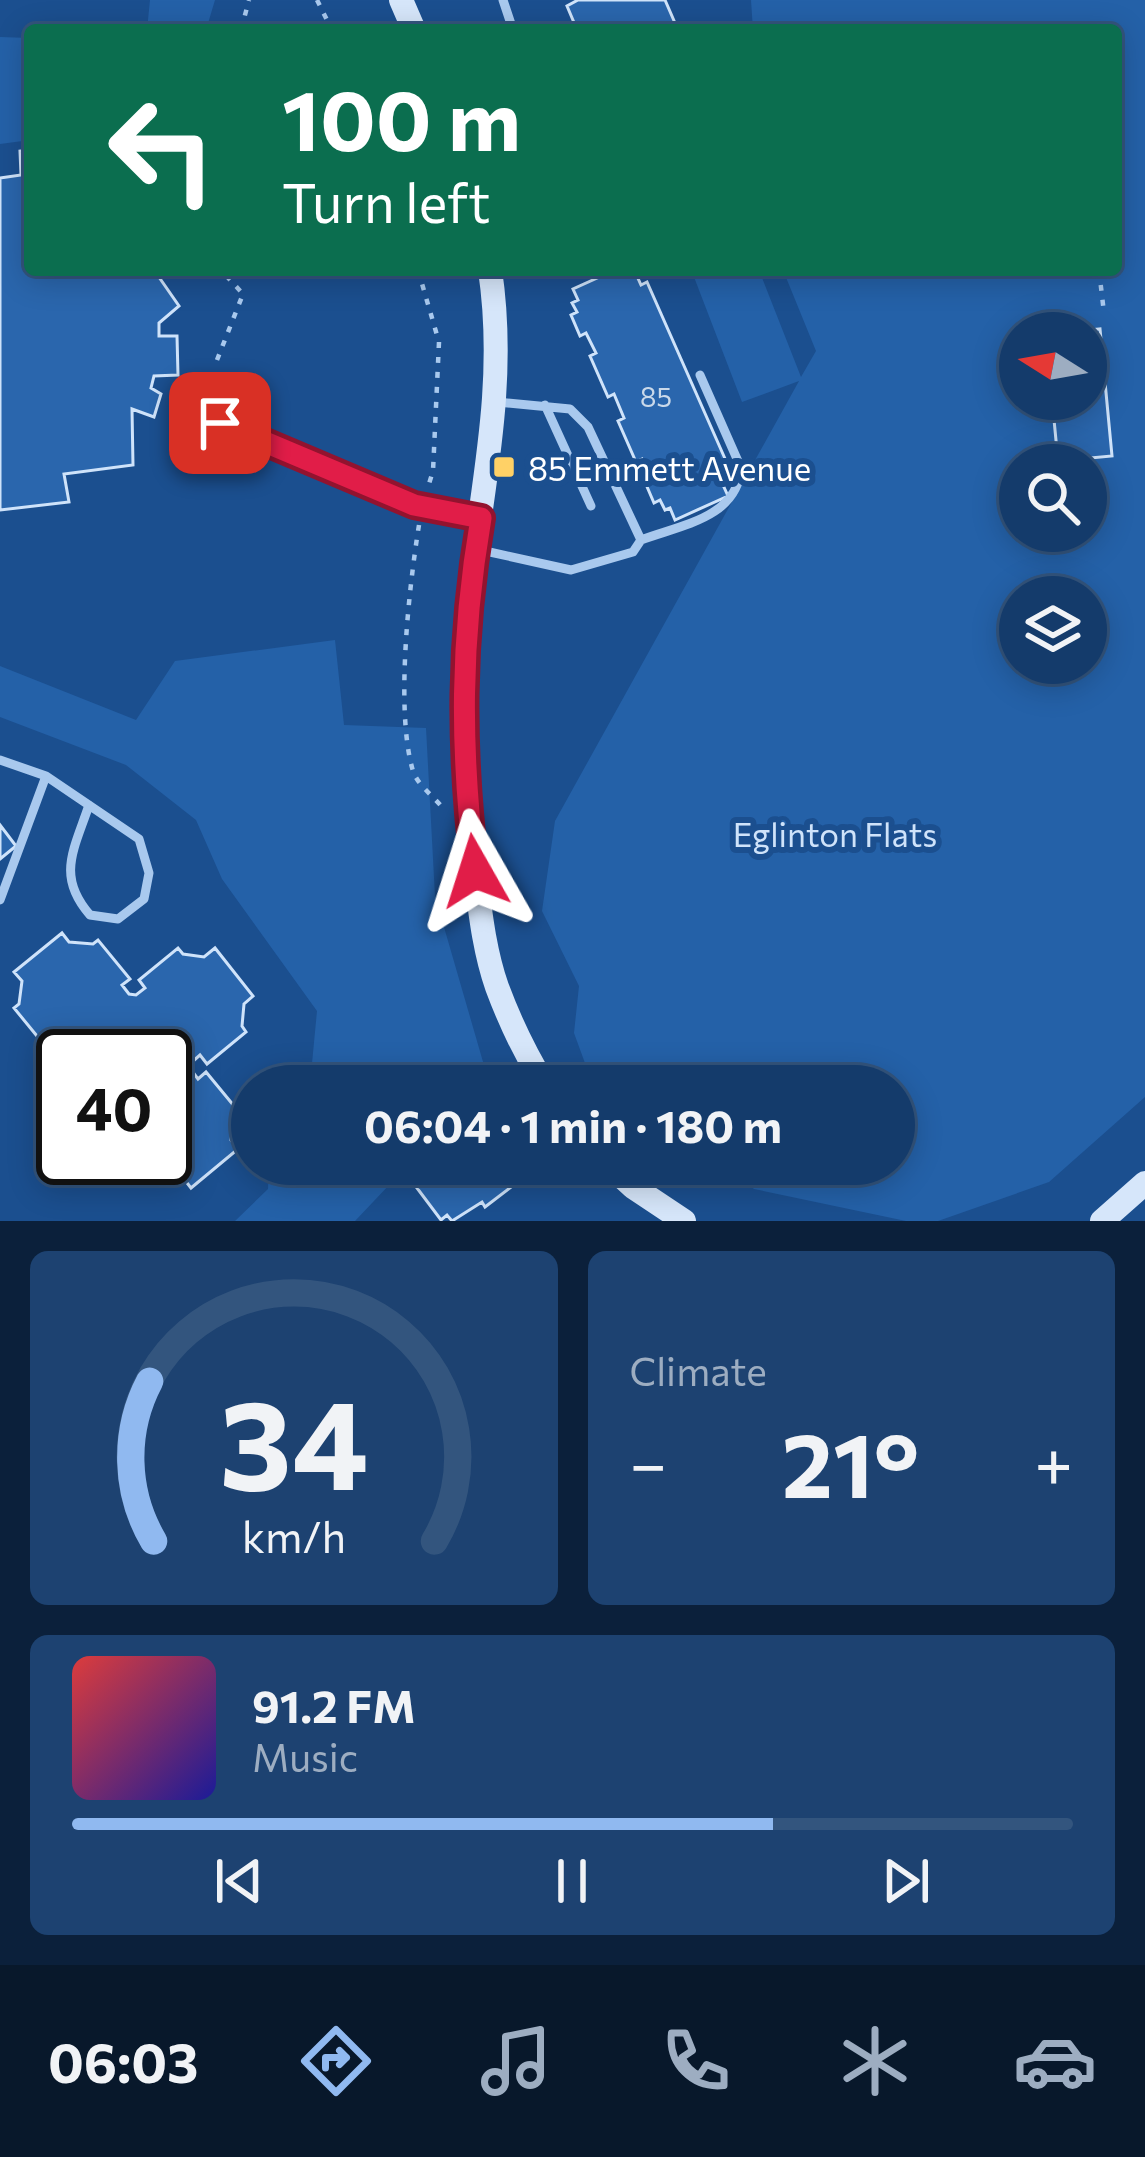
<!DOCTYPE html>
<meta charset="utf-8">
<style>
body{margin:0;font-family:Commissioner,sans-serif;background:#1d4271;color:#f1f3f6;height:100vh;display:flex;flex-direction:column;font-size:45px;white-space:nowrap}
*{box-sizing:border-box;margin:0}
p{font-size:39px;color:#9dadc1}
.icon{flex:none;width:66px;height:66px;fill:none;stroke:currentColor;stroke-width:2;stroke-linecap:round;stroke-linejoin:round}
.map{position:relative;height:1221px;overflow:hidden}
.drawer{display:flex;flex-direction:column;gap:30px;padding:30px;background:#0b203b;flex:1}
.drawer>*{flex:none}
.guide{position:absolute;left:24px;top:24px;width:1098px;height:252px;border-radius:12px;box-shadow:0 6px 30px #0003,0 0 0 3px #33557e;background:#0b6e4f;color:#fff;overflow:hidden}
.needle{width:78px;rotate:281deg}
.controls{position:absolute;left:999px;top:312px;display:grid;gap:24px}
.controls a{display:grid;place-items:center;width:108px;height:108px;border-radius:50%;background:#143b6b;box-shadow:0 6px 30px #0003,0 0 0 3px #33557e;font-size:60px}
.speed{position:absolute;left:36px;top:1029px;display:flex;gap:24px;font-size:60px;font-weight:700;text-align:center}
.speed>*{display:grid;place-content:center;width:156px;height:156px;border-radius:50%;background:#143b6b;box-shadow:0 6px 30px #0003,0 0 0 3px #33557e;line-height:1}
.speed .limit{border:6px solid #111;border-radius:18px;background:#fff;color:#111}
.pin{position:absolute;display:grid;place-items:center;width:102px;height:102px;color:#fff;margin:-51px;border-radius:24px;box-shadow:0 6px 18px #0006}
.me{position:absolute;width:132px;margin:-66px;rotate:354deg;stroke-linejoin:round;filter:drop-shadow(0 0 9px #0008)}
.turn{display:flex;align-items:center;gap:42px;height:252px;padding:0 60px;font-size:54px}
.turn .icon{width:156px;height:156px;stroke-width:2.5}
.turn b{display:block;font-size:84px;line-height:102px}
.big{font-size:90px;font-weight:700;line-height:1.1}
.drawer .tile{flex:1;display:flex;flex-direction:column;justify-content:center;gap:18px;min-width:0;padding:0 42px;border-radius:18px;background:#1d4271}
.drawer .dial{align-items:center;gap:0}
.dial svg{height:312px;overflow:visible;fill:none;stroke:#33557e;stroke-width:7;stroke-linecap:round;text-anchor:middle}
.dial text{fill:#f1f3f6;stroke:none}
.song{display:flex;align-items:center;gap:36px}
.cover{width:144px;height:144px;border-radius:18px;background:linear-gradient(135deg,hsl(0 70% 55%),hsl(240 70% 35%))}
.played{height:12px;border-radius:6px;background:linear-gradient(90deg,#90b9f0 70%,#33557e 70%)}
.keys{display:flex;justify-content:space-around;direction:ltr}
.heat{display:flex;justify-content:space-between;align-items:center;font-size:66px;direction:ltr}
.drawer .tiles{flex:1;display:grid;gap:30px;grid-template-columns:1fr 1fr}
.tile:last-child{grid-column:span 2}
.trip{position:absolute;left:231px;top:1065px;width:684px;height:120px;border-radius:60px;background:#143b6b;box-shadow:0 6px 30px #0003,0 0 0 3px #33557e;font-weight:700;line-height:120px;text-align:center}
.menu{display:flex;height:192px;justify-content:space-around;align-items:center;background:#08182b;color:#9dadc1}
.menu .icon{width:84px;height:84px}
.menu .on{color:#90b9f0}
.menu b{font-size:54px;color:#f1f3f6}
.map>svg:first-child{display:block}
.green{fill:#2461a8;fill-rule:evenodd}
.building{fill:#2a66ad;stroke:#cfe3fa;stroke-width:3}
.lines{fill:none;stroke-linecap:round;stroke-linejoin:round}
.path{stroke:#a9c9ee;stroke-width:4.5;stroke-dasharray:6 9;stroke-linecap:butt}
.lane{stroke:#a9c9ee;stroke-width:9}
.secondary{stroke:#d6e6fa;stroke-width:24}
.route-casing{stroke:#92132f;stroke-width:30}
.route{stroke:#e11d48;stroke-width:21}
.poi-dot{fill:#ffd166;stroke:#1b4f8f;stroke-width:4.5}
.labels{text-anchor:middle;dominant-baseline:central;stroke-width:12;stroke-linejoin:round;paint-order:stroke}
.number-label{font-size:27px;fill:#cad9ea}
.poi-label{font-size:33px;fill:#fff;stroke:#1b4f8f;text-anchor:start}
.park-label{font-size:33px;fill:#cfe3fa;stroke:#1b4f8f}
</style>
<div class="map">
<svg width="1145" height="1221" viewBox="0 0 1145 1221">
<rect width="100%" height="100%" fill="#1b4f8f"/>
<path class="green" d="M 150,0 L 215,0 L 206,30 L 147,30 Z
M 751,0 L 1145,0 L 1145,1097 L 1049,1182 L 938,1221 L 906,1221 L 754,1189 L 726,1164 L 894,1164 L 894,1086 L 593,1085 L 574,1033 L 579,986 L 542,911 L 555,821 L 799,381 L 742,402 L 694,277 L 711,270 L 759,270 L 801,377 L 816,351 L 783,270 L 1116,270 L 1116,30 L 753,30 ZM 1020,333 L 1086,333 L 1086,399 L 1020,399 ZM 1020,465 L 1086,465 L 1086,531 L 1020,531 ZM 1020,597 L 1086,597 L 1086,663 L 1020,663 Z
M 0,37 L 30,38 L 30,140 L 0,144 Z
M 335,640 L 344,725 L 426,728 L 435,896 L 490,1086 L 301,1086 L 311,1074 L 317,1011 L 222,879 L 196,820 L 126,765 L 0,717 L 0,666 L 136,720 L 175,661 Z
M 269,1164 L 409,1164 L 355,1221 L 235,1221 L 268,1189 Z"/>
<path class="building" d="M 578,0 L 665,0 L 678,30 L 563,30 L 575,25 L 567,6 Z
M 30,150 L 30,270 L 154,270 L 179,306 L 159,323 L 159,336 L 177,336 L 178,375 L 154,376 L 151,388 L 161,394 L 154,417 L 132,409 L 133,465 L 64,474 L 69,502 L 0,510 L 0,178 L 21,175 L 20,151 Z
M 615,270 L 628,270 L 631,276 L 636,274 L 641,285 L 647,282 L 730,470 L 724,472 L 729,483 L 723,485 L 728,496 L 675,520 L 670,508 L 665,510 L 660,500 L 654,503 L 645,482 L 651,480 L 642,459 L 636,462 L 618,421 L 624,418 L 614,394 L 608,397 L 590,356 L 596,353 L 586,333 L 580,336 L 571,315 L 577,312 L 572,303 L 578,300 L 573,289 Z
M 1100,329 L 1112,456 L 1058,461 L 1052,399 L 1086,399 L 1086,333 L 1059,333 Z
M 0,825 L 16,846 L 0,859 Z
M 62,933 L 69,942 L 93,944 L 98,940 L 130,979 L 122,985 L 129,994 L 136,995 L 145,988 L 139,980 L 178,948 L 183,954 L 204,957 L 215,948 L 253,996 L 244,1004 L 242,1026 L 246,1032 L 207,1064 L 200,1055 L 192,1062 L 192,1071 L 198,1079 L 206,1072 L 239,1112 L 233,1116 L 231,1140 L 238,1149 L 191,1188 L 184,1179 L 160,1176 L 154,1181 L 135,1158 L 165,1158 L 165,1056 L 65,1056 L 53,1041 L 46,1047 L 14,1008 L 19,1004 L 22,981 L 14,972 Z
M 56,1064 L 63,1065 L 63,1113 L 52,1106 Z
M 433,1164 L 541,1164 L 541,1165 L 540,1175 L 530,1181 L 523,1178 L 485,1207 L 482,1202 L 452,1221 L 447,1215 L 441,1220 L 417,1188 L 424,1183 L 418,1176 Z"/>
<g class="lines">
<path class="path" d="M 317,0 L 332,30
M 241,30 L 249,0
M 418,270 L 439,342 L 433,471 L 427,490
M 1099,270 L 1104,313
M 217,360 L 243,294 L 221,270
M 419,525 C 409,587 395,711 413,771 C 417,784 433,796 442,807"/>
<path class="lane" d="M 503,0 L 513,30
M 497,402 L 570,409 L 588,427 L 641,540
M 545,405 L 591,506
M 220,423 L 414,505 L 479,517
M 476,549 L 571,570 L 633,552 L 641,540 C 681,525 737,518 741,468 L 700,375
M 0,760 L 46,776 L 139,839 L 149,873 L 144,899 L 118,919 L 90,915 C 56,876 74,850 89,805
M 0,900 L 46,776"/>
<path class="secondary" d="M 401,0 L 414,30
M 490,270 C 506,376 485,474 471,579 C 458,677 463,773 475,871 C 480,910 484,950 497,987 C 510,1022 526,1055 545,1086
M 608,1164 L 633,1187 L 684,1221
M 1102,1221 L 1145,1183"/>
</g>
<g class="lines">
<defs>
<path id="route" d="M 220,423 L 414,505 L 481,518 C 460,640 460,748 475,871"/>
</defs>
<use href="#route" class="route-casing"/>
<use href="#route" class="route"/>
</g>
<rect class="poi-dot" x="492" y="455" width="24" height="24" rx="6"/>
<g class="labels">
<g class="number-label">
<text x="656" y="396">85</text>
</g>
<g class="poi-label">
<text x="528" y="467">85 Emmett Avenue</text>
</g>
<g class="park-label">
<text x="835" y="833">Eglinton Flats</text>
</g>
</g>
</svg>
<div class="controls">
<a><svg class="needle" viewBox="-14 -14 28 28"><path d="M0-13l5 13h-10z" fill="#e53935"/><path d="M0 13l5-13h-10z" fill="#9dadc1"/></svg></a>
<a><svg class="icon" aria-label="search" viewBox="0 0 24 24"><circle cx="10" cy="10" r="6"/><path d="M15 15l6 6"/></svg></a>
<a><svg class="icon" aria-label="layers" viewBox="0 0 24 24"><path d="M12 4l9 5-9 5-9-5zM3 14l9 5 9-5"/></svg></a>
</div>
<div class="speed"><div class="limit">40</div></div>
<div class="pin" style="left:220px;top:423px;background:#d93025"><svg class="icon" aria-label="arrive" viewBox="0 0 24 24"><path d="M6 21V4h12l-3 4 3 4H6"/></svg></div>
<svg class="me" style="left:475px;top:871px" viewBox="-20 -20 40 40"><path d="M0-17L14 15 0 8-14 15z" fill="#e11d48" stroke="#fff" stroke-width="4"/></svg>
<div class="trip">06:04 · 1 min · 180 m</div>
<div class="guide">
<div class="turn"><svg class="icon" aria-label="left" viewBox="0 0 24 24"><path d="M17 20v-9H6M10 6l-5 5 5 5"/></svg><div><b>100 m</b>Turn left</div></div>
</div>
</div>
<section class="drawer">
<div class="tiles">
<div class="tile dial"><svg viewBox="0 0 100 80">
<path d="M14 69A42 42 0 1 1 86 69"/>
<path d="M14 69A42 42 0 0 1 13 28" stroke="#90b9f0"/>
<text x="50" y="56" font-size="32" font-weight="700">34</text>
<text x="50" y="72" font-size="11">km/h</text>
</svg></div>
<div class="tile"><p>Climate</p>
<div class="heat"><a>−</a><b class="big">21°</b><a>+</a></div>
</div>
<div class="tile">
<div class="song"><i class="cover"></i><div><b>91.2 FM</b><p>Music</p></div></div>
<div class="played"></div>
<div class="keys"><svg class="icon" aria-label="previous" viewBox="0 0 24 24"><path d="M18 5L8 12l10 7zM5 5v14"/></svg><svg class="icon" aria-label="pause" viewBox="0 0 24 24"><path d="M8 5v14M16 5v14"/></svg><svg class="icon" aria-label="next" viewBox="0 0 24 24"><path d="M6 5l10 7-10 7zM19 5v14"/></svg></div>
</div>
</div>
</section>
<nav class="menu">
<b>06:03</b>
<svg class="icon on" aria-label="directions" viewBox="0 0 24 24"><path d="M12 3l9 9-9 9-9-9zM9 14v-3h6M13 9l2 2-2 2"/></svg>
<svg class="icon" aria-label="music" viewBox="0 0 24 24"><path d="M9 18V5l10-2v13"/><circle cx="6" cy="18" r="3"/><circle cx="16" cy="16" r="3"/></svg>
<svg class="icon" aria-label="phone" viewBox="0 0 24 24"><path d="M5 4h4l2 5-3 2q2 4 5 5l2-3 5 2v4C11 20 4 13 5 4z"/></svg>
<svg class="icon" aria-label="climate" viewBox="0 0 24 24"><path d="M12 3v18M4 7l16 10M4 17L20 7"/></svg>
<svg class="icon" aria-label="car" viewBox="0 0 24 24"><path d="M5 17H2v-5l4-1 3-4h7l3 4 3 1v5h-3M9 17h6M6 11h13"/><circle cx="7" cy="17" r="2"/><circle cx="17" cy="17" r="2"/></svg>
</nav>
